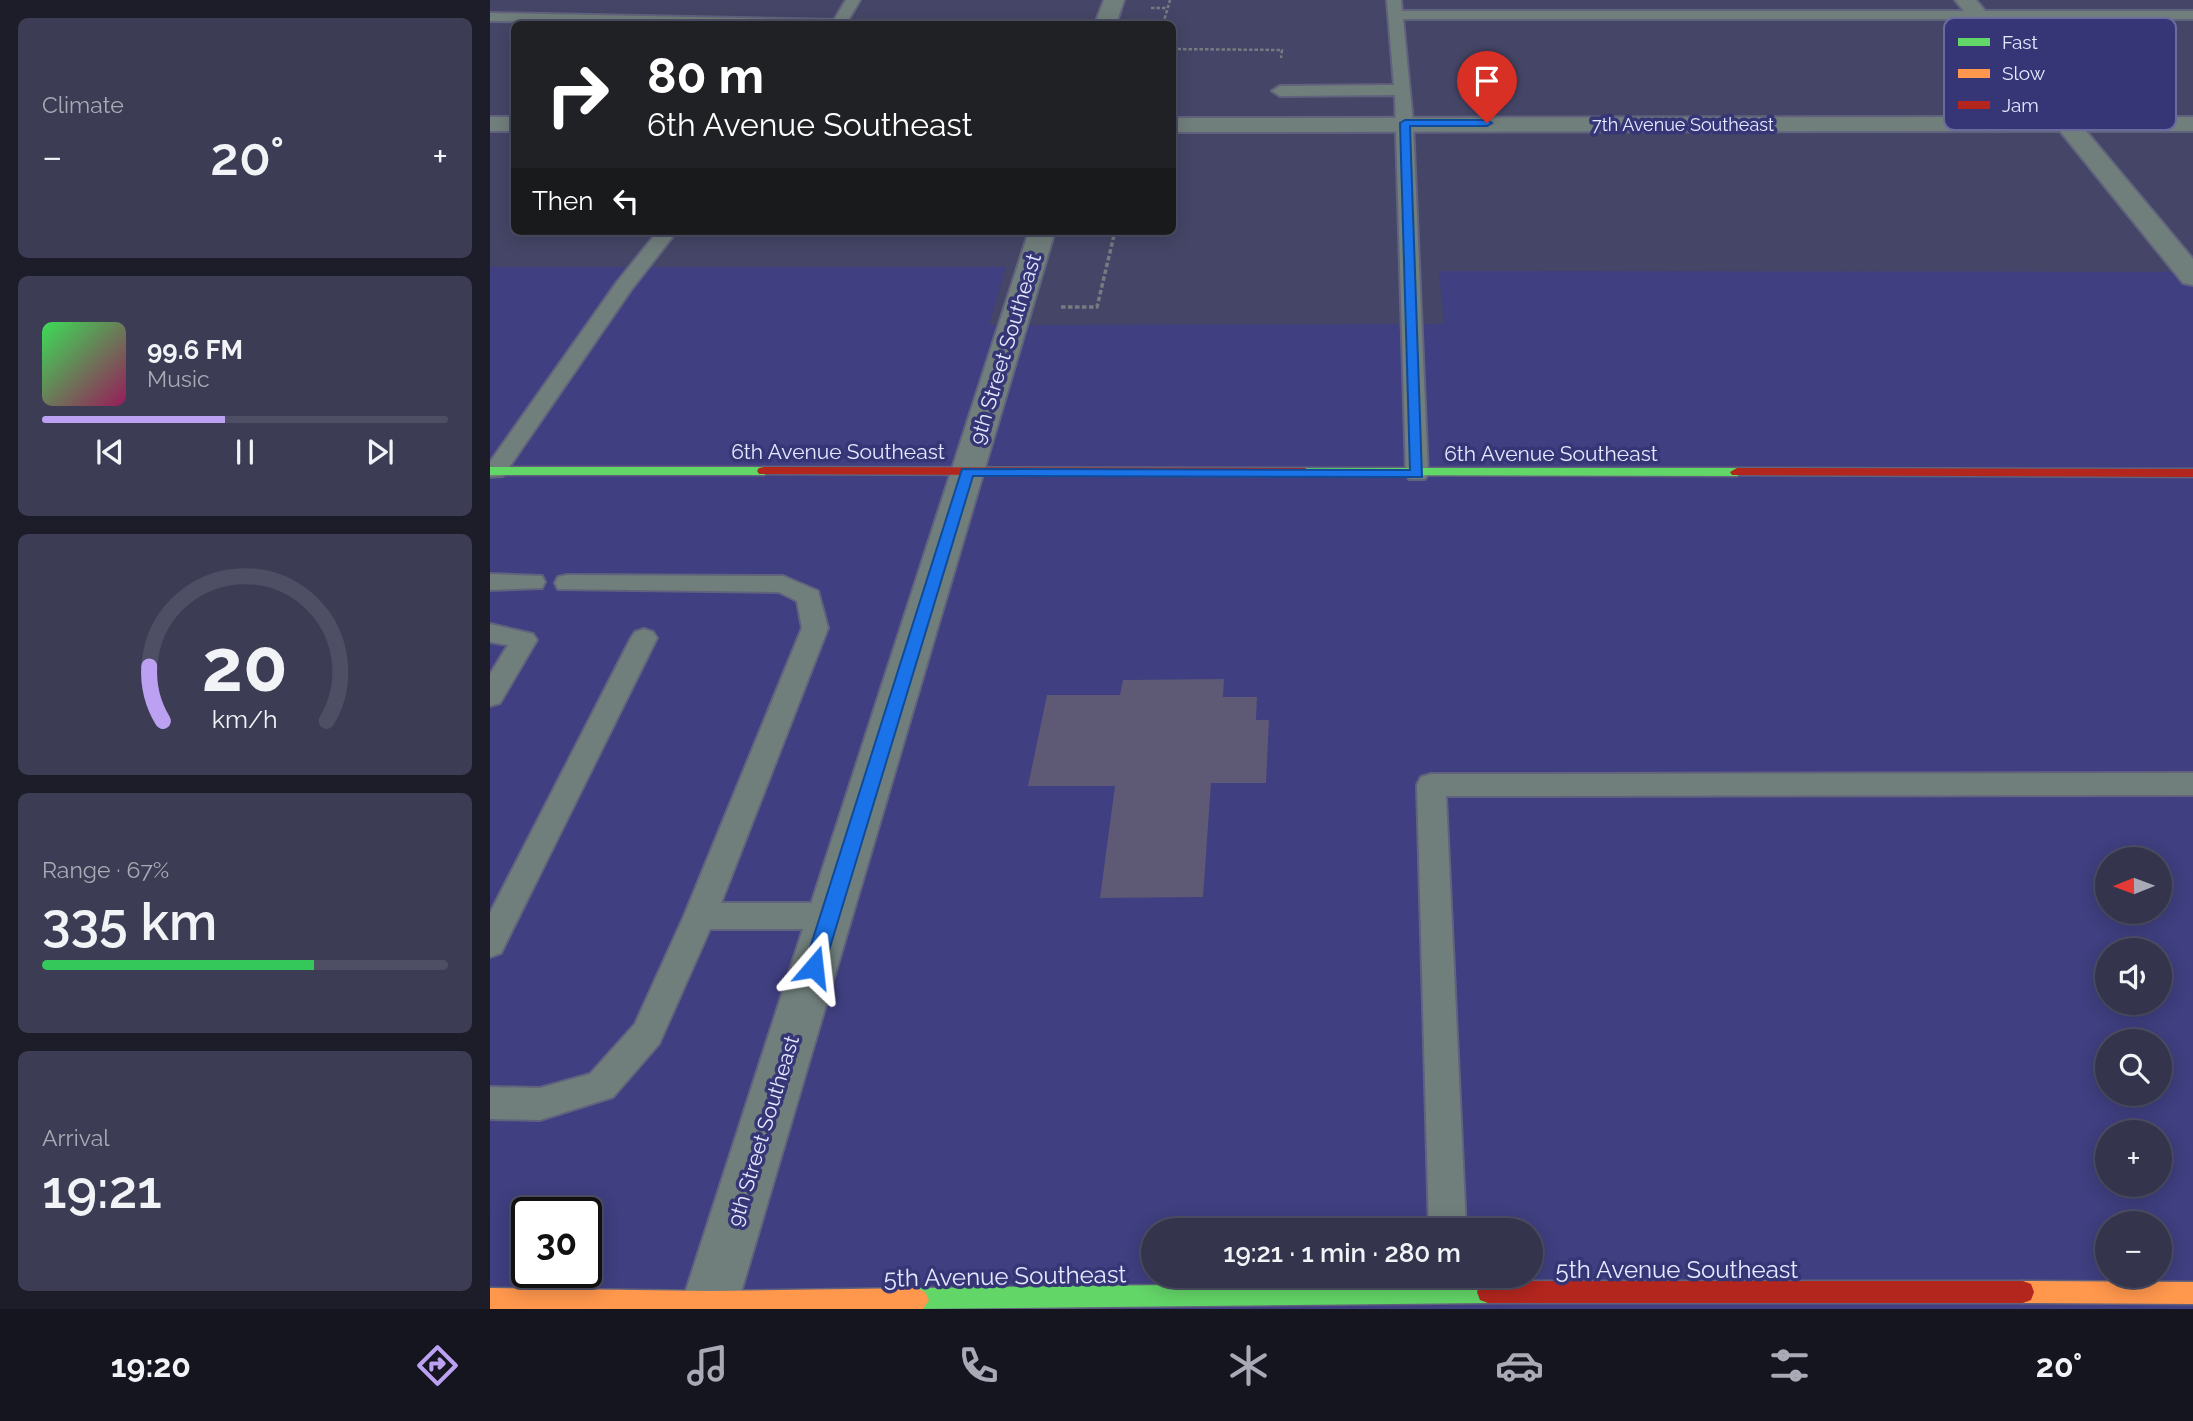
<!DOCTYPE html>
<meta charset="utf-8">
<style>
body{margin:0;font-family:Raleway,sans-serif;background:#3c3c54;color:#f1f3f6;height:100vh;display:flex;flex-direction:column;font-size:26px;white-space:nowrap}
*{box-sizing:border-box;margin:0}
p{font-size:23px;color:#a9aab6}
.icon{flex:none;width:38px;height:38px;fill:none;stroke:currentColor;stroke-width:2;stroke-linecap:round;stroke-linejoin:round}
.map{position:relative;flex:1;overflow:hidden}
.details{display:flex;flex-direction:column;gap:18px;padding:18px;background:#1d1d2a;width:490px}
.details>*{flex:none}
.banner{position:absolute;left:21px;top:21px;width:665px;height:214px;border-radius:10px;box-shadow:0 4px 18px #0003,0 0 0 2px #4e4f65;background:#202124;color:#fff;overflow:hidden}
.needle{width:46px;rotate:269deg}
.tools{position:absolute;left:1605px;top:847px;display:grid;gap:14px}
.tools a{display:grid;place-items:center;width:77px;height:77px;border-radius:50%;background:#34344d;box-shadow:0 4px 18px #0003,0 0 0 2px #4e4f65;font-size:35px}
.speed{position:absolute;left:21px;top:1197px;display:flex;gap:14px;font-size:35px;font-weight:700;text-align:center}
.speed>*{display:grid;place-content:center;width:91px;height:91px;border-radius:50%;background:#34344d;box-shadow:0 4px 18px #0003,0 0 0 2px #4e4f65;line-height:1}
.speed .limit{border:4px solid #111;border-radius:10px;background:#fff;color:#111}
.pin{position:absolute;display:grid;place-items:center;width:60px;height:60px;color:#fff;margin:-72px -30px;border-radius:50% 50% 50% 0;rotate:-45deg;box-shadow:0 0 7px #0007}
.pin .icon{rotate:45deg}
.me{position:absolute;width:77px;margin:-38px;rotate:17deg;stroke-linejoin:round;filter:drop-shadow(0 0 5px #0008)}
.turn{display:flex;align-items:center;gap:24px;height:147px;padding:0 21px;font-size:32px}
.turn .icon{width:91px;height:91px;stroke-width:2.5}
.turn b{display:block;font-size:49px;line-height:60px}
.then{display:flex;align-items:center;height:66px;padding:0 21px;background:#0003;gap:14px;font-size:26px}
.big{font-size:52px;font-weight:600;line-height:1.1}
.details .tile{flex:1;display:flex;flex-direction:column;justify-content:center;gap:10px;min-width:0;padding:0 24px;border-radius:10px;background:#3c3c54}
.details .dial{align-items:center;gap:0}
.dial svg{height:182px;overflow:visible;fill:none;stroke:#4e4f65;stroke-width:7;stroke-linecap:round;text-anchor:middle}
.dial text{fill:#f1f3f6;stroke:none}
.song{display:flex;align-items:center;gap:21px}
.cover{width:84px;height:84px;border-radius:10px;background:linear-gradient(135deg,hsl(130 70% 55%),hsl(330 70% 35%))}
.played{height:7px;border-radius:4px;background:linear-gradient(90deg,#bca0f2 45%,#4e4f65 45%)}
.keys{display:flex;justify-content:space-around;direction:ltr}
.heat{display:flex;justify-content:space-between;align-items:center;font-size:38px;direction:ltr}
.charge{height:10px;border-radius:5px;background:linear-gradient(90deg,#34c759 67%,#4e4f65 0)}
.trip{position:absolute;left:651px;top:1218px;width:402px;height:70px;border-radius:35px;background:#34344d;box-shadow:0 4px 18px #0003,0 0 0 2px #4e4f65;font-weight:600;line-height:70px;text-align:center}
.menu{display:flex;height:112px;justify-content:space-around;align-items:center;background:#15151f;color:#a9aab6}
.menu .icon{width:49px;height:49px}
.menu .current{color:#bca0f2}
.menu b{font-size:32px;color:#f1f3f6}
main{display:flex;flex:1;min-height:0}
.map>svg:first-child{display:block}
.built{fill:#3f3f81;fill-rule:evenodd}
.building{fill:#5e5975}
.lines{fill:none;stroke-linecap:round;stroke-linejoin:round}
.lane-casing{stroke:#61627d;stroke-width:4}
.street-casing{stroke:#61627d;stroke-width:4}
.fast-casing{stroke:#61627d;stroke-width:3}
.slow-casing{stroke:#61627d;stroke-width:3}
.jam-casing{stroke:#61627d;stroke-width:3}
.path-far1{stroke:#747c82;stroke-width:2.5;stroke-dasharray:3.5 2;stroke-linecap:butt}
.path{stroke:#747c82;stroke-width:3.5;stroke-dasharray:4.5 2.5;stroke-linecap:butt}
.lane{fill:#717f7c;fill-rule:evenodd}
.street{fill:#717f7c;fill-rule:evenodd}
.fast{fill:#63d668;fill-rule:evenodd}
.slow{fill:#ff974d;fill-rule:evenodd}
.jam{fill:#b3261e;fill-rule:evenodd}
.route{fill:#1a73e8;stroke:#114b97;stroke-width:2}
.labels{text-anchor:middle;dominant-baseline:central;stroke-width:7;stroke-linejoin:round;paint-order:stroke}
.far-street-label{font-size:18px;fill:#e5e8ff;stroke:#363676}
.street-label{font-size:21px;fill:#e5e8ff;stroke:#363676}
.near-street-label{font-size:24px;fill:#e5e8ff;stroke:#363676}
.key{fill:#363676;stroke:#6b6b9f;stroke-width:2}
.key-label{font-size:19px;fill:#e5e8ff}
</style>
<main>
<section class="details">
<div class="tile"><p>Climate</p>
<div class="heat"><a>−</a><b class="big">20°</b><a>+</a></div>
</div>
<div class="tile">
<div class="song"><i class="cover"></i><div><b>99.6 FM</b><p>Music</p></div></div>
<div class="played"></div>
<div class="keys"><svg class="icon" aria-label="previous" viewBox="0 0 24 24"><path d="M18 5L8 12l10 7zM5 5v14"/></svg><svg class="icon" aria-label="pause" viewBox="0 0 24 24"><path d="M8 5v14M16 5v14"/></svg><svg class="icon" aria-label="next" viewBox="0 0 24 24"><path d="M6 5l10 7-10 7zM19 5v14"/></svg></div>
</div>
<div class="tile dial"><svg viewBox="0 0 100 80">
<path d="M14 69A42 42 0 1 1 86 69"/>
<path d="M14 69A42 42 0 0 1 8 45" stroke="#bca0f2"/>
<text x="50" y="56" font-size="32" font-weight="700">20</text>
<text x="50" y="72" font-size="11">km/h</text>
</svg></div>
<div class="tile"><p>Range · 67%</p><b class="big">335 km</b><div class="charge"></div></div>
<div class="tile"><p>Arrival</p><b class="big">19:21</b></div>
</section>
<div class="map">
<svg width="1703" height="1309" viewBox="0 0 1703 1309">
<rect width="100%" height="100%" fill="#454567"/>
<path class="built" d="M 0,267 L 516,267 L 499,325 L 954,324 L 949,271 L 1703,272 L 1703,1309 L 0,1309 ZM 1617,859 L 1670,859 L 1670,912 L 1617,912 ZM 1617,950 L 1670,950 L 1670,1003 L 1617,1003 ZM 1617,1041 L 1670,1041 L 1670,1094 L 1617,1094 ZM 1617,1132 L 1670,1132 L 1670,1185 L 1617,1185 ZM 37,1213 L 96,1213 L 96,1272 L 37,1272 ZM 1617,1223 L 1670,1223 L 1670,1276 L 1617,1276 ZM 663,1230 L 1041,1230 L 1041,1276 L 663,1276 Z"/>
<path class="building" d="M 734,679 L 733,697 L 767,697 L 766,720 L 779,720 L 776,783 L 721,783 L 713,897 L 610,898 L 625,786 L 538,786 L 557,695 L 630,695 L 633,680 Z"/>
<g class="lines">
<defs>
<path id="lane" d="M 356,0 L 370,0 L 356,24 L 0,21 L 0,13 L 344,20 Z
M 897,0 L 911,0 L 912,11 L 1703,11 L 1703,19 L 913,19 L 923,123 L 938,474 L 935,479 L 919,479 L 916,474 L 905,95 L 790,96 L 782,91 L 790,86 L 904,85 Z
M 168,231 L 187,231 L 141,290 L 13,476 L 0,477 L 0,462 L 127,282 Z
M 0,574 L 52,576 L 55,582 L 52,588 L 0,590 Z
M 77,575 L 293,576 L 328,591 L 338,628 L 231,903 L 340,903 L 351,907 L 356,916 L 351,925 L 340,929 L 220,929 L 169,1044 L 123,1097 L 50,1120 L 0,1119 L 0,1087 L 50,1088 L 100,1074 L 145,1024 L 194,916 L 312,628 L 307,601 L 289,592 L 68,589 L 65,583 L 68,577 Z
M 0,624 L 43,634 L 47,640 L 10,703 L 0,706 L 0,674 L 18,645 L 0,642 Z
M 154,629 L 163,632 L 167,638 L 11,953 L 0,957 L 0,913 L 141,638 L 145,632 Z
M 1703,773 L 1703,795 L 956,796 L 976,1230 L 939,1230 L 927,785 L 931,777 L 941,774 Z"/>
<path id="street" d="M 614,0 L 634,0 L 626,24 L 605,24 Z
M 1465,0 L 1486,0 L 1584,117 L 1703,117 L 1703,131 L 1596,131 L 1703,259 L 1703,285 L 1693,283 L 1570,131 L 682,132 L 682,118 L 1559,117 Z
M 0,117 L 24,117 L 24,131 L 0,131 Z
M 539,231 L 565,231 L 246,1309 L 190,1309 Z"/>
<path id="fast" d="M 0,467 L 274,467 L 281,471 L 274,475 L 0,475 Z
M 815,468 L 1247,468 L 1254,472 L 1247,476 L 810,475 L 808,472 L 810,469 Z
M 998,1281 L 1006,1284 L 1009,1292 L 1006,1300 L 998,1303 L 421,1309 L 415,1300 L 419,1292 L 427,1288 Z"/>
<path id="slow" d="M 1533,1281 L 1703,1282 L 1703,1304 L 1533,1303 L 1525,1300 L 1522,1292 L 1525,1284 Z
M 0,1288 L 220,1291 L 427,1288 L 435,1292 L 439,1300 L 433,1309 L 0,1309 Z"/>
<path id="jam" d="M 274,467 L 815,468 L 822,472 L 815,476 L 269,474 L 267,471 L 269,468 Z
M 1247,468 L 1703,469 L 1703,477 L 1242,475 L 1240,472 Z
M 998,1281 L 1533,1281 L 1541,1284 L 1544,1292 L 1541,1300 L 1533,1303 L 998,1303 L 990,1300 L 987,1292 L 990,1284 Z"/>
</defs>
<use href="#lane" class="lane-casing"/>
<use href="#street" class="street-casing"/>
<use href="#fast" class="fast-casing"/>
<use href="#slow" class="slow-casing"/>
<use href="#jam" class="jam-casing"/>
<path class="path-far1" d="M 661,8 L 677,8
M 673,24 L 680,0
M 682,49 L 792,50 L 791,58"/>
<path class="path" d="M 571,307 L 607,307 L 625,231"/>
<use href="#lane" class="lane"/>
<use href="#street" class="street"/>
<use href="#fast" class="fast"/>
<use href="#slow" class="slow"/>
<use href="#jam" class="jam"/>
</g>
<path class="route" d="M 915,120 L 997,120 L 1002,123 L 997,126 L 920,126 L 932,477 L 483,476 L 334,967 L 331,973 L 317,973 L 314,967 L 472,469 L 920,470 L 910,123 Z"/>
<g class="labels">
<g class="far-street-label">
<text x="1193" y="124">7th Avenue Southeast</text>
</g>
<g class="street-label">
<text transform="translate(515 349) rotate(-73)">9th Street Southeast</text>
<text x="348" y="451">6th Avenue Southeast</text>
<text x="1061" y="453">6th Avenue Southeast</text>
<text transform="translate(273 1131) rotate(-73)">9th Street Southeast</text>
</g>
<g class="near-street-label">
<text x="1187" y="1269">5th Avenue Southeast</text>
<text transform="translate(515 1276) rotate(-1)">5th Avenue Southeast</text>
</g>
</g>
<rect x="1454" y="18" width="232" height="112" rx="10" class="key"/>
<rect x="1468" y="38" width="32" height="8" fill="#63d668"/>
<rect x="1468" y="69" width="32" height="9" fill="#ff974d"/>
<rect x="1468" y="101" width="32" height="8" fill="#b3261e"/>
<g class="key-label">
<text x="1512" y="49">Fast</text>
<text x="1512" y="80">Slow</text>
<text x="1512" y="112">Jam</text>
</g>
</svg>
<div class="tools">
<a><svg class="needle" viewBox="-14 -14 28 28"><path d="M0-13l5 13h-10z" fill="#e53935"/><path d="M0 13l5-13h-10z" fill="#a9aab6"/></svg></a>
<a><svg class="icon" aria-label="sound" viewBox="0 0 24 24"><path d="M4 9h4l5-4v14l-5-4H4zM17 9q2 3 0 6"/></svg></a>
<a><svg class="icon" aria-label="search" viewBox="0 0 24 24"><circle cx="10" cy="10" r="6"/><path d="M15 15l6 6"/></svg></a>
<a>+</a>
<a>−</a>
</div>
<div class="speed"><div class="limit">30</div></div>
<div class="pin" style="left:997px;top:123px;background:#d93025"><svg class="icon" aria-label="arrive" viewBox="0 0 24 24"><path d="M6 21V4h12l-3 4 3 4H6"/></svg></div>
<svg class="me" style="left:324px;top:967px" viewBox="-20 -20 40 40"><path d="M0-17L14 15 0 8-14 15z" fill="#1a73e8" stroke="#fff" stroke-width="4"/></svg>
<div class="trip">19:21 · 1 min · 280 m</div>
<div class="banner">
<div class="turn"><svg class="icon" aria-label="right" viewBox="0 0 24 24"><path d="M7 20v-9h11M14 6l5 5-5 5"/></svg><div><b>80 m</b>6th Avenue Southeast</div></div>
<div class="then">Then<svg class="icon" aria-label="left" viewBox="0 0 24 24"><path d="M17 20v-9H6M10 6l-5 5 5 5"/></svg></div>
</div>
</div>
</main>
<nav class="menu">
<b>19:20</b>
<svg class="icon current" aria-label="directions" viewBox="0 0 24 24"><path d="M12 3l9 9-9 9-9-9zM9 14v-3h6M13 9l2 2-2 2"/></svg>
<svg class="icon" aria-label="music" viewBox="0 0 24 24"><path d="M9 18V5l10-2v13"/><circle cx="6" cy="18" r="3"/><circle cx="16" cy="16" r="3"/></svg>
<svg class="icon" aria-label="phone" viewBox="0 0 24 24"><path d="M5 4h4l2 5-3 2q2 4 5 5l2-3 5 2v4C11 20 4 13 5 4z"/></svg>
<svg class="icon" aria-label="climate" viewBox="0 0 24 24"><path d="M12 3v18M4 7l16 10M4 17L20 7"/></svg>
<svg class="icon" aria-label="car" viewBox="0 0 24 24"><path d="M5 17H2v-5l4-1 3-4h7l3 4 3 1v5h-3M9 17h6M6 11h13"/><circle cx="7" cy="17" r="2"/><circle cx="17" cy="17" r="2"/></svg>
<svg class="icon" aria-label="filters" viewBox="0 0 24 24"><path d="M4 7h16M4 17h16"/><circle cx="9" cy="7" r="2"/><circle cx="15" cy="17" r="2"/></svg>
<b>20°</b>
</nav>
